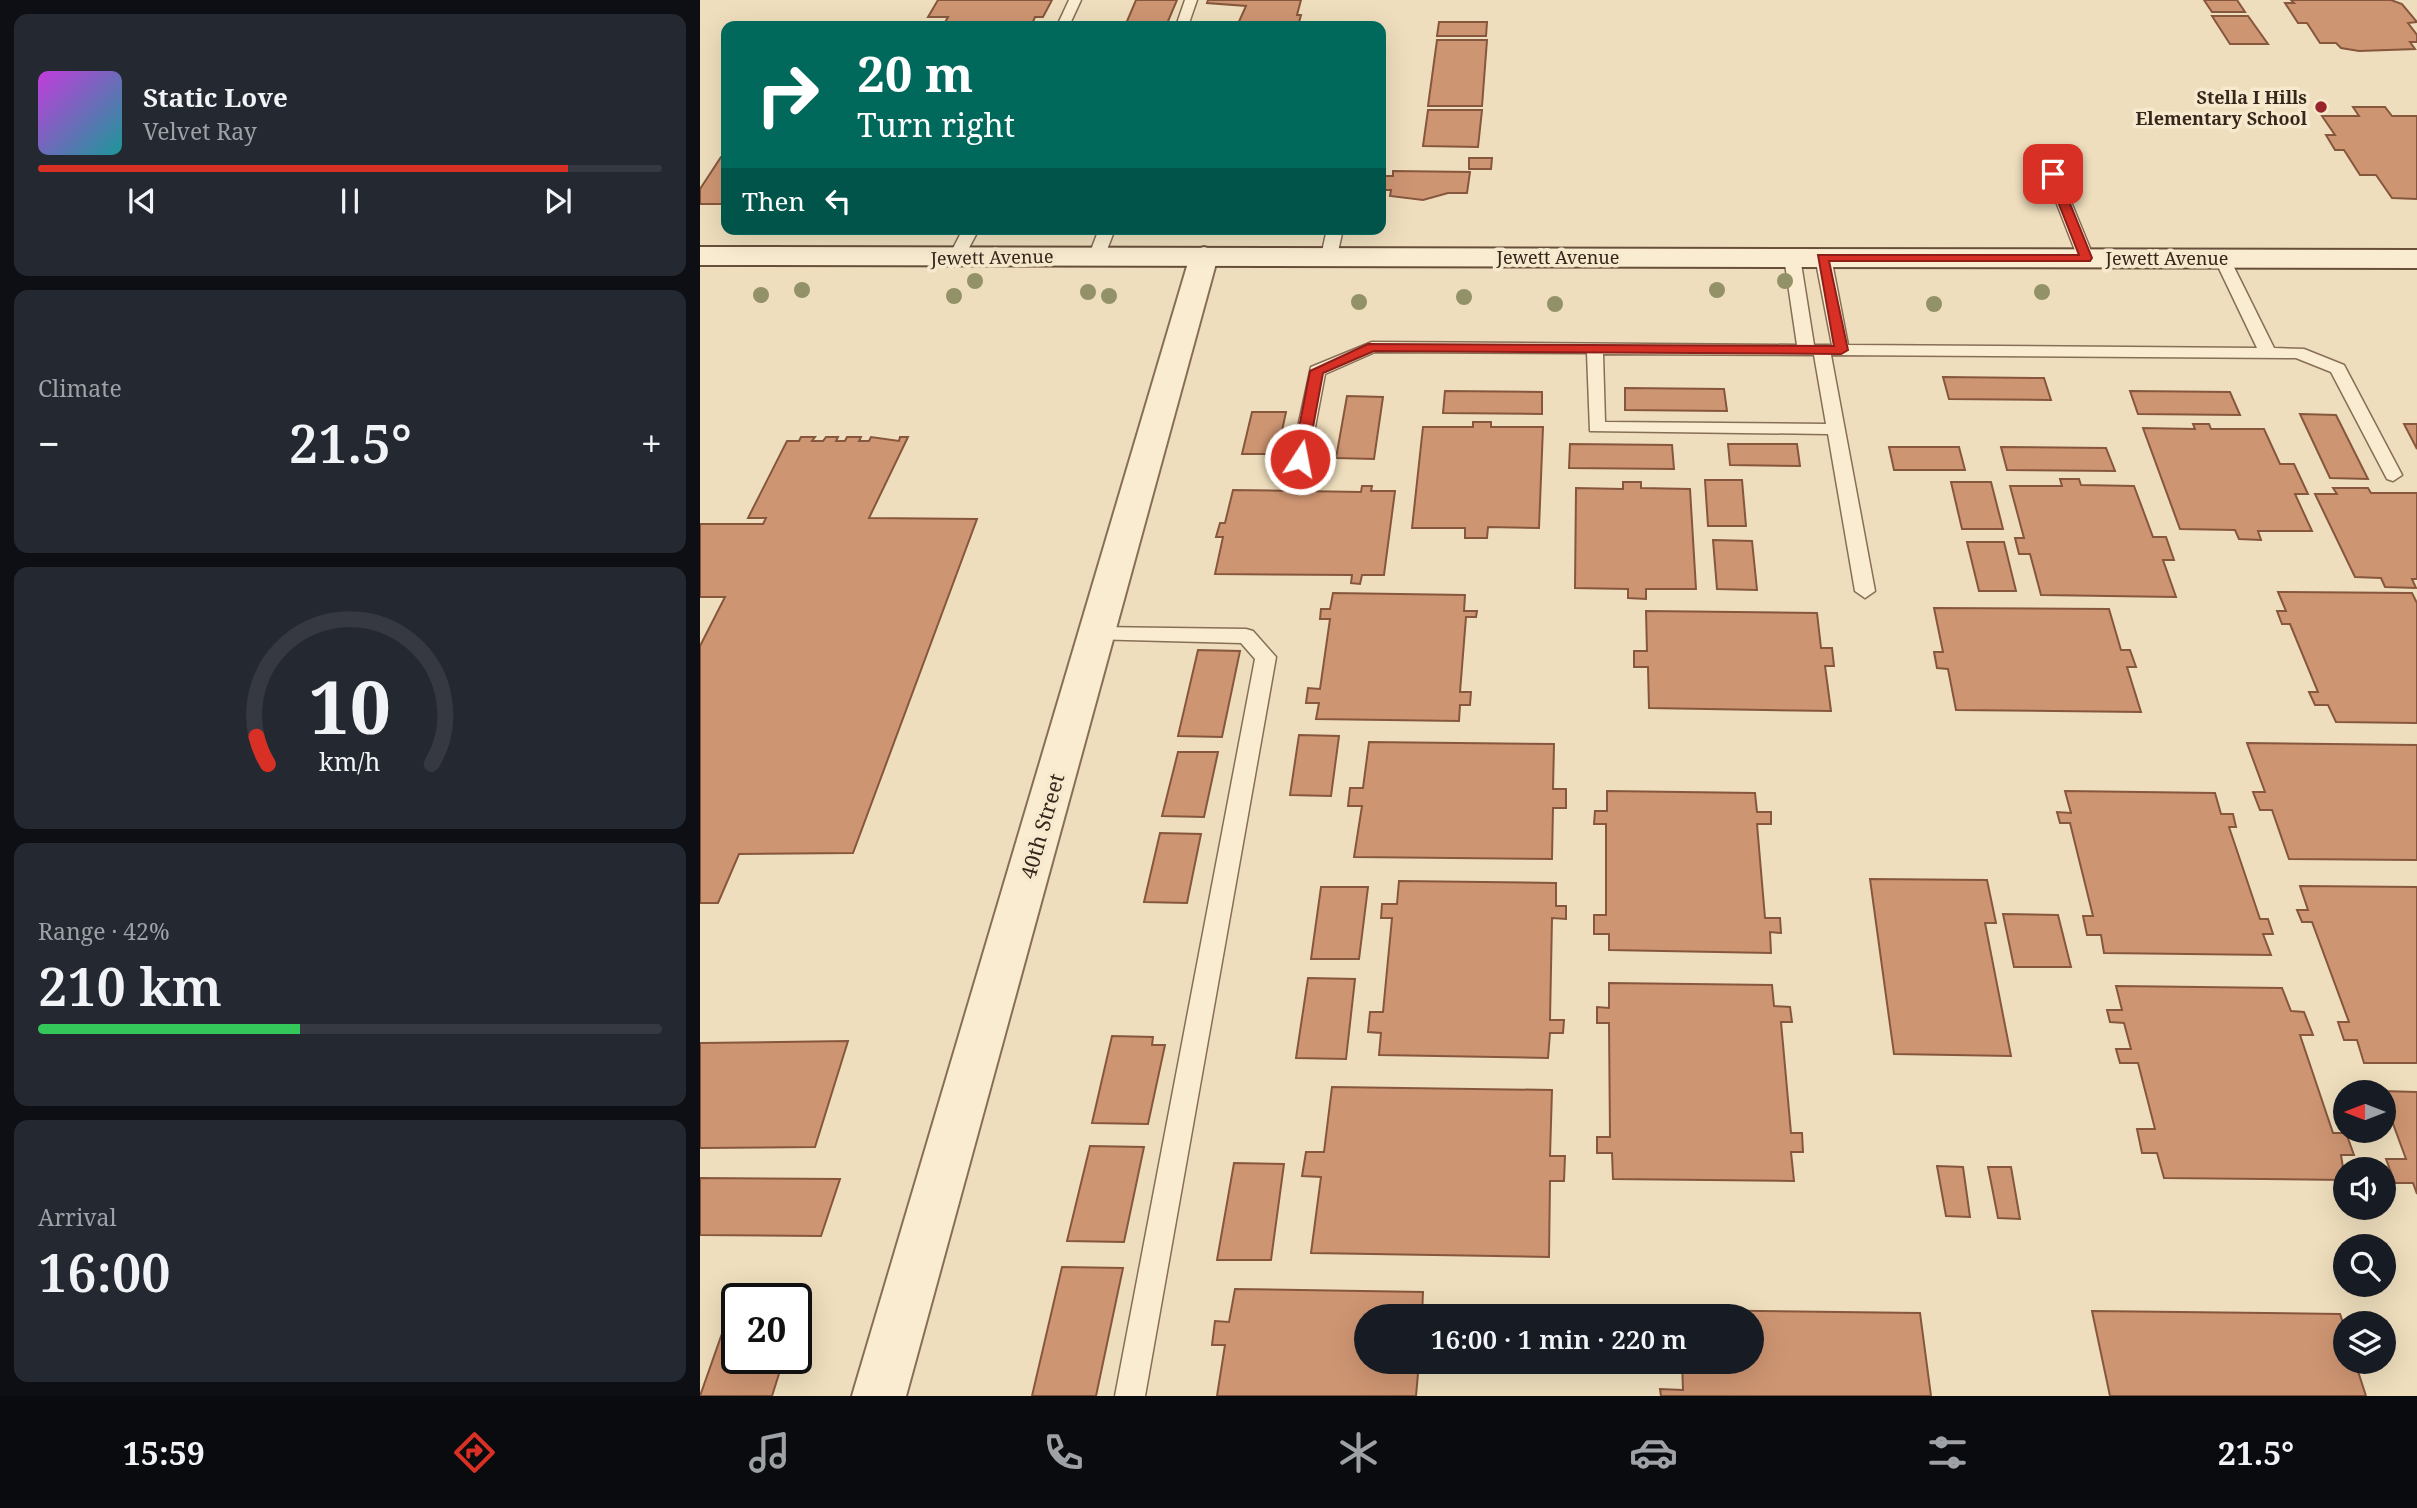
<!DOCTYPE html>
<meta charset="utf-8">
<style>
body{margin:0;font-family:"Noto Serif",serif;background:#242831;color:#f1f3f6;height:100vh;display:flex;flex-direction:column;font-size:26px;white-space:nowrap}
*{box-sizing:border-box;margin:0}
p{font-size:23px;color:#9ea1a6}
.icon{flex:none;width:38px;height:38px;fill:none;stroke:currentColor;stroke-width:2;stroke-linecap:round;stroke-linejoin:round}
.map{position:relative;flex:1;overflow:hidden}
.side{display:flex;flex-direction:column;gap:14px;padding:14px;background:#0d0f14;width:700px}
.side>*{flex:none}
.guide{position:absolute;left:21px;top:21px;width:665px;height:214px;border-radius:14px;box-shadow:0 7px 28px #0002;background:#00695c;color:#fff;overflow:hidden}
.needle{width:46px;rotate:270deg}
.controls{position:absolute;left:1633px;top:1080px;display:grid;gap:14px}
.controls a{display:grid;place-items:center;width:63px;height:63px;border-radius:50%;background:#171b24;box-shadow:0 7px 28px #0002;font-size:35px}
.speed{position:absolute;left:21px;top:1283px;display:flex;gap:14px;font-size:35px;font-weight:700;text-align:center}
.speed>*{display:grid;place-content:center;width:91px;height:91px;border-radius:50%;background:#171b24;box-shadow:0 7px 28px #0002;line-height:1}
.speed .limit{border:4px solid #111;border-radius:10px;background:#fff;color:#111}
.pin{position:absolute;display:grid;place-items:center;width:60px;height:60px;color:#fff;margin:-30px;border-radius:14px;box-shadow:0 4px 10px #0006}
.me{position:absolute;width:77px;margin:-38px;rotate:11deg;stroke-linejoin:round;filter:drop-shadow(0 0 5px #0008)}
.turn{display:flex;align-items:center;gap:24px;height:147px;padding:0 21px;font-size:32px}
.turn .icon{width:91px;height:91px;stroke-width:2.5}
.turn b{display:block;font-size:49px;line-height:60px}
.then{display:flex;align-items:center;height:66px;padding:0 21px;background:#0003;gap:14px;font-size:26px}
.big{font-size:52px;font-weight:600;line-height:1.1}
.side .card{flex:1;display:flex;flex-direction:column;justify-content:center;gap:10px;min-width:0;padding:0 24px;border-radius:14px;background:#242831}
.side .dial{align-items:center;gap:0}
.dial svg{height:182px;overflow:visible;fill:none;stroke:#363941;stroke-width:7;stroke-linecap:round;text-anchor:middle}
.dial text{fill:#f1f3f6;stroke:none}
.song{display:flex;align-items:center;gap:21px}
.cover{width:84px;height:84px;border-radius:10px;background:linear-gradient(135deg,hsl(290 70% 55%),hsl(180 70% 35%))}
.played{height:7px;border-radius:4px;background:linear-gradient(90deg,#d93025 85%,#363941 85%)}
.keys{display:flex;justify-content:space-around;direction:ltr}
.heat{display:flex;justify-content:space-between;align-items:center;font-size:38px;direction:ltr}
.charge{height:10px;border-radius:5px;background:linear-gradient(90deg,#34c759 42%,#363941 0)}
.trip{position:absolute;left:654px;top:1304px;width:410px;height:70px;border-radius:35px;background:#171b24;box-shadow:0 7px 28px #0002;font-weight:600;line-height:70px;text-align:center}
.dock{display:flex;height:112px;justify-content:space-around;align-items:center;background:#090b0e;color:#9ea1a6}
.dock .icon{width:49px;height:49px}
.dock .active{color:#d93025}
.dock b{font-size:32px;color:#f1f3f6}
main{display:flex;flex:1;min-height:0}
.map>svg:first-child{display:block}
.building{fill:#ce9572;stroke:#86573c;stroke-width:2}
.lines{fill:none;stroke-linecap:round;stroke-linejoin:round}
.lane-casing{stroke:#876e56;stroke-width:3}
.street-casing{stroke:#876e56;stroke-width:4}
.secondary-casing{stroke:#684f3a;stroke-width:4}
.lane{fill:#f9ecd0;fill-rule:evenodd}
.street{fill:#f9ecd0;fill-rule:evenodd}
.secondary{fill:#f9ecd0;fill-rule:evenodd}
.tree{fill:#939167}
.route{fill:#d93025;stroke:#8d1f18;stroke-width:2}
.poi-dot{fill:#972529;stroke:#f6e9cd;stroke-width:2.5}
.labels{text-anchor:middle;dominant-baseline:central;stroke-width:7;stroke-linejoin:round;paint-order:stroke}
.far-poi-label{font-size:18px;font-weight:bold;fill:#35271b;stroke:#f6e9cd;text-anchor:end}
.far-street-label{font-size:18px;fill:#35271b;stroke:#f6e9cd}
.street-label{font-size:21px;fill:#35271b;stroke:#f6e9cd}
</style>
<main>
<section class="side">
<div class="card">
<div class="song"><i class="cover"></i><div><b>Static Love</b><p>Velvet Ray</p></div></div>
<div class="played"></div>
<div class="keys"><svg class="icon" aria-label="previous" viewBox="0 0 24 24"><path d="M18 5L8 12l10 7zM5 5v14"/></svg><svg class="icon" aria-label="pause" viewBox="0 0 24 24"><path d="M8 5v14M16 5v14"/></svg><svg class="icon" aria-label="next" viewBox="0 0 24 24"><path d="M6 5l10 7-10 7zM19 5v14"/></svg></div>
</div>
<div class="card"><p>Climate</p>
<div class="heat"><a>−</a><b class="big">21.5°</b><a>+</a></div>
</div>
<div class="card dial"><svg viewBox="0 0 100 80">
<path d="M14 69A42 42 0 1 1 86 69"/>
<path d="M14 69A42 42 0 0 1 9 57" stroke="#d93025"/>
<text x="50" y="56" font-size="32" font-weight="700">10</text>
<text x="50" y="72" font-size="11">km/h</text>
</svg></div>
<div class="card"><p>Range · 42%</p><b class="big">210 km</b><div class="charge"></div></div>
<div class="card"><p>Arrival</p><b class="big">16:00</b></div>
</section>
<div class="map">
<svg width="1717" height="1396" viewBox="0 0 1717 1396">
<rect width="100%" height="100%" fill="#eedebd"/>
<path class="building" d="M 238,0 L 352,0 L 343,17 L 335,17 L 332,24 L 340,24 L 339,26 L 226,26 L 244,24 L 248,17 L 228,17 Z
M 436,0 L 477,0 L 466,26 L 425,26 Z
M 508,0 L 601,0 L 597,15 L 601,15 L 598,26 L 537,26 L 546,6 L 507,3 Z
M 1504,0 L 1537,0 L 1545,12 L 1512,12 Z
M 1591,0 L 1691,0 L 1702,4 L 1717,22 L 1708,23 L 1717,35 L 1717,42 L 1710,42 L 1715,49 L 1659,51 L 1641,48 L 1636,43 L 1620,43 L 1607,23 L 1598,23 L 1585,3 L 1594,3 Z
M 1512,16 L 1548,16 L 1568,44 L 1530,44 Z
M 739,22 L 787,22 L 786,36 L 737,36 Z
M 737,40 L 787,40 L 782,106 L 728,106 Z
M 1653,107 L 1685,107 L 1692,116 L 1717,116 L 1717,199 L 1692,198 L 1676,175 L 1660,175 L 1644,150 L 1635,150 L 1626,135 L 1635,135 L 1622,116 L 1659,116 Z
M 728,110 L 782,110 L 778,147 L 723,146 Z
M 21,157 L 26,157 L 26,204 L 0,204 L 0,189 Z
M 769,158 L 792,158 L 791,169 L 769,169 Z
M 693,171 L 770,172 L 767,193 L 748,193 L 723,200 L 690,196 L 691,190 L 681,190 L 681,176 L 693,176 Z
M 1243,377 L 1344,378 L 1351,400 L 1249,399 Z
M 925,388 L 1024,389 L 1027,411 L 925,410 Z
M 745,391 L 842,392 L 842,414 L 743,413 Z
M 1430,391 L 1530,392 L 1540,415 L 1438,414 Z
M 647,396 L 683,397 L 674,459 L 636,458 Z
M 552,412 L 586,412 L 577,454 L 542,454 Z
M 1600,414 L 1636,415 L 1668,479 L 1630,478 Z
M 773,422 L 791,422 L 791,427 L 843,427 L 839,528 L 788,527 L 787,538 L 765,538 L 765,528 L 712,528 L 723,427 L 773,427 Z
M 1493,424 L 1509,424 L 1511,429 L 1564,429 L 1580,464 L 1594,464 L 1608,494 L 1595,494 L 1612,531 L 1558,531 L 1561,540 L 1539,539 L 1535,530 L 1480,529 L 1443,428 L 1495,429 Z
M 1704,424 L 1717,424 L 1717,449 Z
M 101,437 L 115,437 L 112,441 L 123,441 L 126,437 L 138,437 L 136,441 L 145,441 L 147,437 L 161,437 L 159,441 L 169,441 L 171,437 L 199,441 L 200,437 L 208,437 L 169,518 L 277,519 L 153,853 L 39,854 L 18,903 L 0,903 L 0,646 L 25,597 L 0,597 L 0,524 L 63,524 L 66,518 L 48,518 L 87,441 L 99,441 Z
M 870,444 L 972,445 L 974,469 L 869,468 Z
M 1028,444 L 1097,444 L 1100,466 L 1030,465 Z
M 1189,447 L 1259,447 L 1265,470 L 1194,470 Z
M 1301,447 L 1406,448 L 1415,471 L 1307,470 Z
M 1360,479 L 1379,479 L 1381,485 L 1434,486 L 1453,537 L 1466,537 L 1474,560 L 1463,560 L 1476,597 L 1341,595 L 1330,554 L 1319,554 L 1315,538 L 1324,538 L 1310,486 L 1362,486 Z
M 1005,480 L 1042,480 L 1046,526 L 1008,526 Z
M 923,482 L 941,482 L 941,488 L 990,489 L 996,589 L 946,589 L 946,599 L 928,598 L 928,589 L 875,588 L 876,488 L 923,489 Z
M 1251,482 L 1291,482 L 1303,529 L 1262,529 Z
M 662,486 L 672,486 L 671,491 L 695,491 L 684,575 L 662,575 L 660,584 L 651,583 L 652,575 L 515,574 L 523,537 L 516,537 L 520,523 L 525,523 L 533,490 L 661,492 Z
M 1633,488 L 1668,488 L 1671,493 L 1717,493 L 1717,579 L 1712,579 L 1716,588 L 1685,587 L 1681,578 L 1655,577 L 1615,494 L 1637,494 Z
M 1013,540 L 1052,541 L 1057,590 L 1017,589 Z
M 1267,542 L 1304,542 L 1316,591 L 1279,591 Z
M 1578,592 L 1712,593 L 1717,603 L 1717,723 L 1636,722 L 1628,705 L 1615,705 L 1609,692 L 1618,692 L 1590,624 L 1582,624 L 1577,611 L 1586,611 Z
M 633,593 L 765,595 L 764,611 L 777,611 L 776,617 L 766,617 L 760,692 L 771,692 L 770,705 L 760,705 L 759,721 L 616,719 L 619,703 L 606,703 L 608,688 L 620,689 L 630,619 L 620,619 L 621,609 L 630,609 Z
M 1234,608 L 1409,609 L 1421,650 L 1430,650 L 1436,667 L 1427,667 L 1441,712 L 1256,710 L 1248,669 L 1237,668 L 1234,652 L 1243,652 Z
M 946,611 L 1117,613 L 1121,648 L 1132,648 L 1134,666 L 1125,666 L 1131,711 L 949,708 L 948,667 L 934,667 L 934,651 L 947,651 Z
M 498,650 L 540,651 L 522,737 L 478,736 Z
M 599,735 L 639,736 L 631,796 L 590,795 Z
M 669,742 L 854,744 L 853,789 L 866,789 L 866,808 L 853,808 L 852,859 L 654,857 L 662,806 L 648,806 L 650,788 L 663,788 Z
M 1547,743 L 1717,745 L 1717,860 L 1589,859 L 1572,810 L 1560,810 L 1553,792 L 1565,792 Z
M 478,752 L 518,752 L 504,817 L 462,816 Z
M 907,791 L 1055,793 L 1057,812 L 1071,812 L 1071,824 L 1057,824 L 1065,918 L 1080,918 L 1081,933 L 1070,932 L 1071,953 L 909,950 L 909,934 L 894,934 L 894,915 L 906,915 L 906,824 L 894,824 L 895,811 L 907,811 Z
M 1365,791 L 1515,793 L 1521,814 L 1533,814 L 1536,827 L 1529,827 L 1560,919 L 1568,919 L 1573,934 L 1563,934 L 1571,955 L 1404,953 L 1401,935 L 1387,935 L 1383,916 L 1393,916 L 1370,823 L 1360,823 L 1357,812 L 1371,813 Z
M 460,833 L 501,834 L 487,903 L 444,902 Z
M 1170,879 L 1287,880 L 1296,923 L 1285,923 L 1311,1056 L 1194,1054 Z
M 699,881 L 856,883 L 856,906 L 866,906 L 866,919 L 852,918 L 850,1020 L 864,1020 L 863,1033 L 850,1033 L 848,1058 L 679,1055 L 681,1033 L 668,1032 L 670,1012 L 683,1012 L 692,918 L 681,918 L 682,904 L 697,904 Z
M 1600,886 L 1717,887 L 1717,1063 L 1664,1063 L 1657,1040 L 1644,1040 L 1638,1022 L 1649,1022 L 1612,922 L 1602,922 L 1597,910 L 1608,910 Z
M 621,887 L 668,887 L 659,959 L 611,959 Z
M 1303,914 L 1358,915 L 1371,967 L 1314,967 Z
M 608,978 L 655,979 L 646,1059 L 596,1058 Z
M 909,983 L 1072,985 L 1074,1006 L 1090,1007 L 1092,1022 L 1081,1022 L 1091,1133 L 1102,1133 L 1103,1152 L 1091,1152 L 1094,1181 L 913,1179 L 912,1153 L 897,1153 L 897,1137 L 910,1137 L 909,1023 L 897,1023 L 897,1007 L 909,1008 Z
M 1416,986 L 1582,988 L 1591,1011 L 1604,1012 L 1613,1035 L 1600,1035 L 1633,1133 L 1646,1133 L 1654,1155 L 1641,1155 L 1645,1180 L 1464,1178 L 1457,1153 L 1442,1153 L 1437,1129 L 1455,1129 L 1438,1063 L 1420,1063 L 1416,1049 L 1431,1049 L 1424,1023 L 1410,1022 L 1407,1010 L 1422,1010 Z
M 412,1036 L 453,1037 L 452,1045 L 465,1045 L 448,1124 L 392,1123 Z
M 148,1041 L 115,1147 L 0,1148 L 0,1043 Z
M 632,1087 L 852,1090 L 850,1156 L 865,1156 L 864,1181 L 850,1181 L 849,1257 L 611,1253 L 621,1177 L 602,1176 L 606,1152 L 624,1152 Z
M 1681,1091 L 1717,1092 L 1717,1194 L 1713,1183 L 1695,1183 L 1686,1159 L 1706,1159 Z
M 390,1146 L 444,1147 L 424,1242 L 367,1241 Z
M 534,1163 L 584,1164 L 571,1260 L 517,1260 Z
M 1237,1166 L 1263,1167 L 1270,1217 L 1246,1216 Z
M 1288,1167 L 1311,1167 L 1320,1219 L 1298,1218 Z
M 0,1178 L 140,1179 L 121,1236 L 0,1235 Z
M 362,1267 L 423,1268 L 396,1396 L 332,1396 Z
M 535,1289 L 723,1292 L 722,1316 L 667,1316 L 667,1362 L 719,1362 L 716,1396 L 517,1396 L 525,1345 L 512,1345 L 515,1321 L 529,1322 Z
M 31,1308 L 37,1308 L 37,1358 L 84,1358 L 72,1396 L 0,1396 Z
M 980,1310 L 1220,1313 L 1231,1396 L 961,1396 L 960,1389 L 983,1390 L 982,1362 L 1052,1362 L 1052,1316 L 981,1316 Z
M 1392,1311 L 1640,1314 L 1645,1329 L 1645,1362 L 1655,1362 L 1666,1396 L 1410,1396 Z"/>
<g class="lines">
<defs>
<path id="lane" d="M 369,0 L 381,0 L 369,26 L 357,26 Z
M 485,0 L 497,0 L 488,26 L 476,26 Z
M 1344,149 L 1351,153 L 1394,258 L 1392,261 L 1386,263 L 1378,258 L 1337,153 Z
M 263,229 L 279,229 L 262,261 L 250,261 L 248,258 Z
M 399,229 L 415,229 L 405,255 L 397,260 L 389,255 Z
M 627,229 L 643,229 L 637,256 L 629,261 L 621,256 Z
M 1092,252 L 1100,257 L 1114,345 L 1132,345 L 1115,257 L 1123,252 L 1131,257 L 1148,345 L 1557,348 L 1514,258 L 1522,253 L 1528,255 L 1574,348 L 1604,349 L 1644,365 L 1702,475 L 1693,481 L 1687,479 L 1631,372 L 1596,358 L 1131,355 L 1175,591 L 1165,598 L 1155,591 L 1128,434 L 890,431 L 887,353 L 675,352 L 625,374 L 609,459 L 600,465 L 591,459 L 611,367 L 672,342 L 1097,345 L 1084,257 ZM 903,354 L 1114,355 L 1126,424 L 905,422 Z
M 396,627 L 546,629 L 553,631 L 576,657 L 445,1396 L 415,1396 L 555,659 L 541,643 L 389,639 L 386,634 L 389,629 Z"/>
<path id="street" d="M 504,247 L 514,250 L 518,256 L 206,1396 L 152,1396 L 490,256 L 494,250 Z"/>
<path id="secondary" d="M 0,247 L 1717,250 L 1717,268 L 0,265 Z"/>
</defs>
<use href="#lane" class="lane-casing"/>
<use href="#street" class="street-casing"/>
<use href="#secondary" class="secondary-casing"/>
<use href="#lane" class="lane"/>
<use href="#street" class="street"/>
<use href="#secondary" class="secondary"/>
</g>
<g class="tree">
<circle cx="275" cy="281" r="8"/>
<circle cx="1085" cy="281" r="8"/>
<circle cx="102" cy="290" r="8"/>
<circle cx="1017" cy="290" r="8"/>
<circle cx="388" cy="292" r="8"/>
<circle cx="1342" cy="292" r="8"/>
<circle cx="61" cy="295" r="8"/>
<circle cx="254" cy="296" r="8"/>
<circle cx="409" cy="296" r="8"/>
<circle cx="764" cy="297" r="8"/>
<circle cx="659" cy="302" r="8"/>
<circle cx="855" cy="304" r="8"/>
<circle cx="1234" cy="304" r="8"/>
</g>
<path class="route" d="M 1353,170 L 1358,174 L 1392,258 L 1390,261 L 1129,261 L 1148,350 L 1141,354 L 674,351 L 623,373 L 607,459 L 600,463 L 593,459 L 610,371 L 668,344 L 1134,346 L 1118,255 L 1379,255 L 1347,174 Z"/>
<circle class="poi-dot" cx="1621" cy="107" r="7"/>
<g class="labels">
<g class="far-poi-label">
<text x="1607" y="97">Stella I Hills<tspan x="1607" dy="21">Elementary School</tspan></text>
</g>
<g class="far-street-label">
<text transform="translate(292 257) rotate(-1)">Jewett Avenue</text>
<text x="858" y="257">Jewett Avenue</text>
<text x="1467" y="258">Jewett Avenue</text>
</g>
<g class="street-label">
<text transform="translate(342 826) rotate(-74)">40th Street</text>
</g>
</g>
</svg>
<div class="controls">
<a><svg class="needle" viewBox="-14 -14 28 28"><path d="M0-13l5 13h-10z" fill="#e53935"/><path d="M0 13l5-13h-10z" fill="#9ea1a6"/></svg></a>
<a><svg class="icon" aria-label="sound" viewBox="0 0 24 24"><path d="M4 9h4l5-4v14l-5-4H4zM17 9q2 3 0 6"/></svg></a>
<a><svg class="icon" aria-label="search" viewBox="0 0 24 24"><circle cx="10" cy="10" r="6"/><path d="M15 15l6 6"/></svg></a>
<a><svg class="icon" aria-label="layers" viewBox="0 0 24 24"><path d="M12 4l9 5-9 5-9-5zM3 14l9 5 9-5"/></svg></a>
</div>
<div class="speed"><div class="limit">20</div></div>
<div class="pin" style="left:1353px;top:174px;background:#d93025"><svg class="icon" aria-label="arrive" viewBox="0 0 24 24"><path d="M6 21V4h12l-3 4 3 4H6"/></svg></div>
<svg class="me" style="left:600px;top:459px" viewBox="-20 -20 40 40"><circle r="17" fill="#d93025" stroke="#fff" stroke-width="3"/><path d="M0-11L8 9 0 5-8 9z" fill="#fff"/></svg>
<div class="trip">16:00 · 1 min · 220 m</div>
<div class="guide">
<div class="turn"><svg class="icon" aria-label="right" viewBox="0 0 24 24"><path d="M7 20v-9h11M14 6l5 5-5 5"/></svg><div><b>20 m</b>Turn right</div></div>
<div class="then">Then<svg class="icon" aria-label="left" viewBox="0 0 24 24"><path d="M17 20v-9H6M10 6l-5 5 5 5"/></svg></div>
</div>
</div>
</main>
<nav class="dock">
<b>15:59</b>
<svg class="icon active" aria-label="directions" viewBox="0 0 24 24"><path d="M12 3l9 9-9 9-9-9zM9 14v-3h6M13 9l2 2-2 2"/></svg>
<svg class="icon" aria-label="music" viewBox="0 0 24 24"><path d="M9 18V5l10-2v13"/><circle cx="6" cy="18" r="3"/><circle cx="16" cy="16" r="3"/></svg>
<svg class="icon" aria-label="phone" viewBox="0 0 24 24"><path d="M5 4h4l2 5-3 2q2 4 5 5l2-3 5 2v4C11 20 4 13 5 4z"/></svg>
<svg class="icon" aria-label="climate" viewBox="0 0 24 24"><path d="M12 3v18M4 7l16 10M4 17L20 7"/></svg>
<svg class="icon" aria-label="car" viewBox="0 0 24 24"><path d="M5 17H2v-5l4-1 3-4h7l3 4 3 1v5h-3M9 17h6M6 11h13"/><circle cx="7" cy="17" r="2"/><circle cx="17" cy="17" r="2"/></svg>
<svg class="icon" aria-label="filters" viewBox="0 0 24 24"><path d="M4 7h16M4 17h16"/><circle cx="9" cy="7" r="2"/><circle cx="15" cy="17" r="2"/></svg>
<b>21.5°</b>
</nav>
